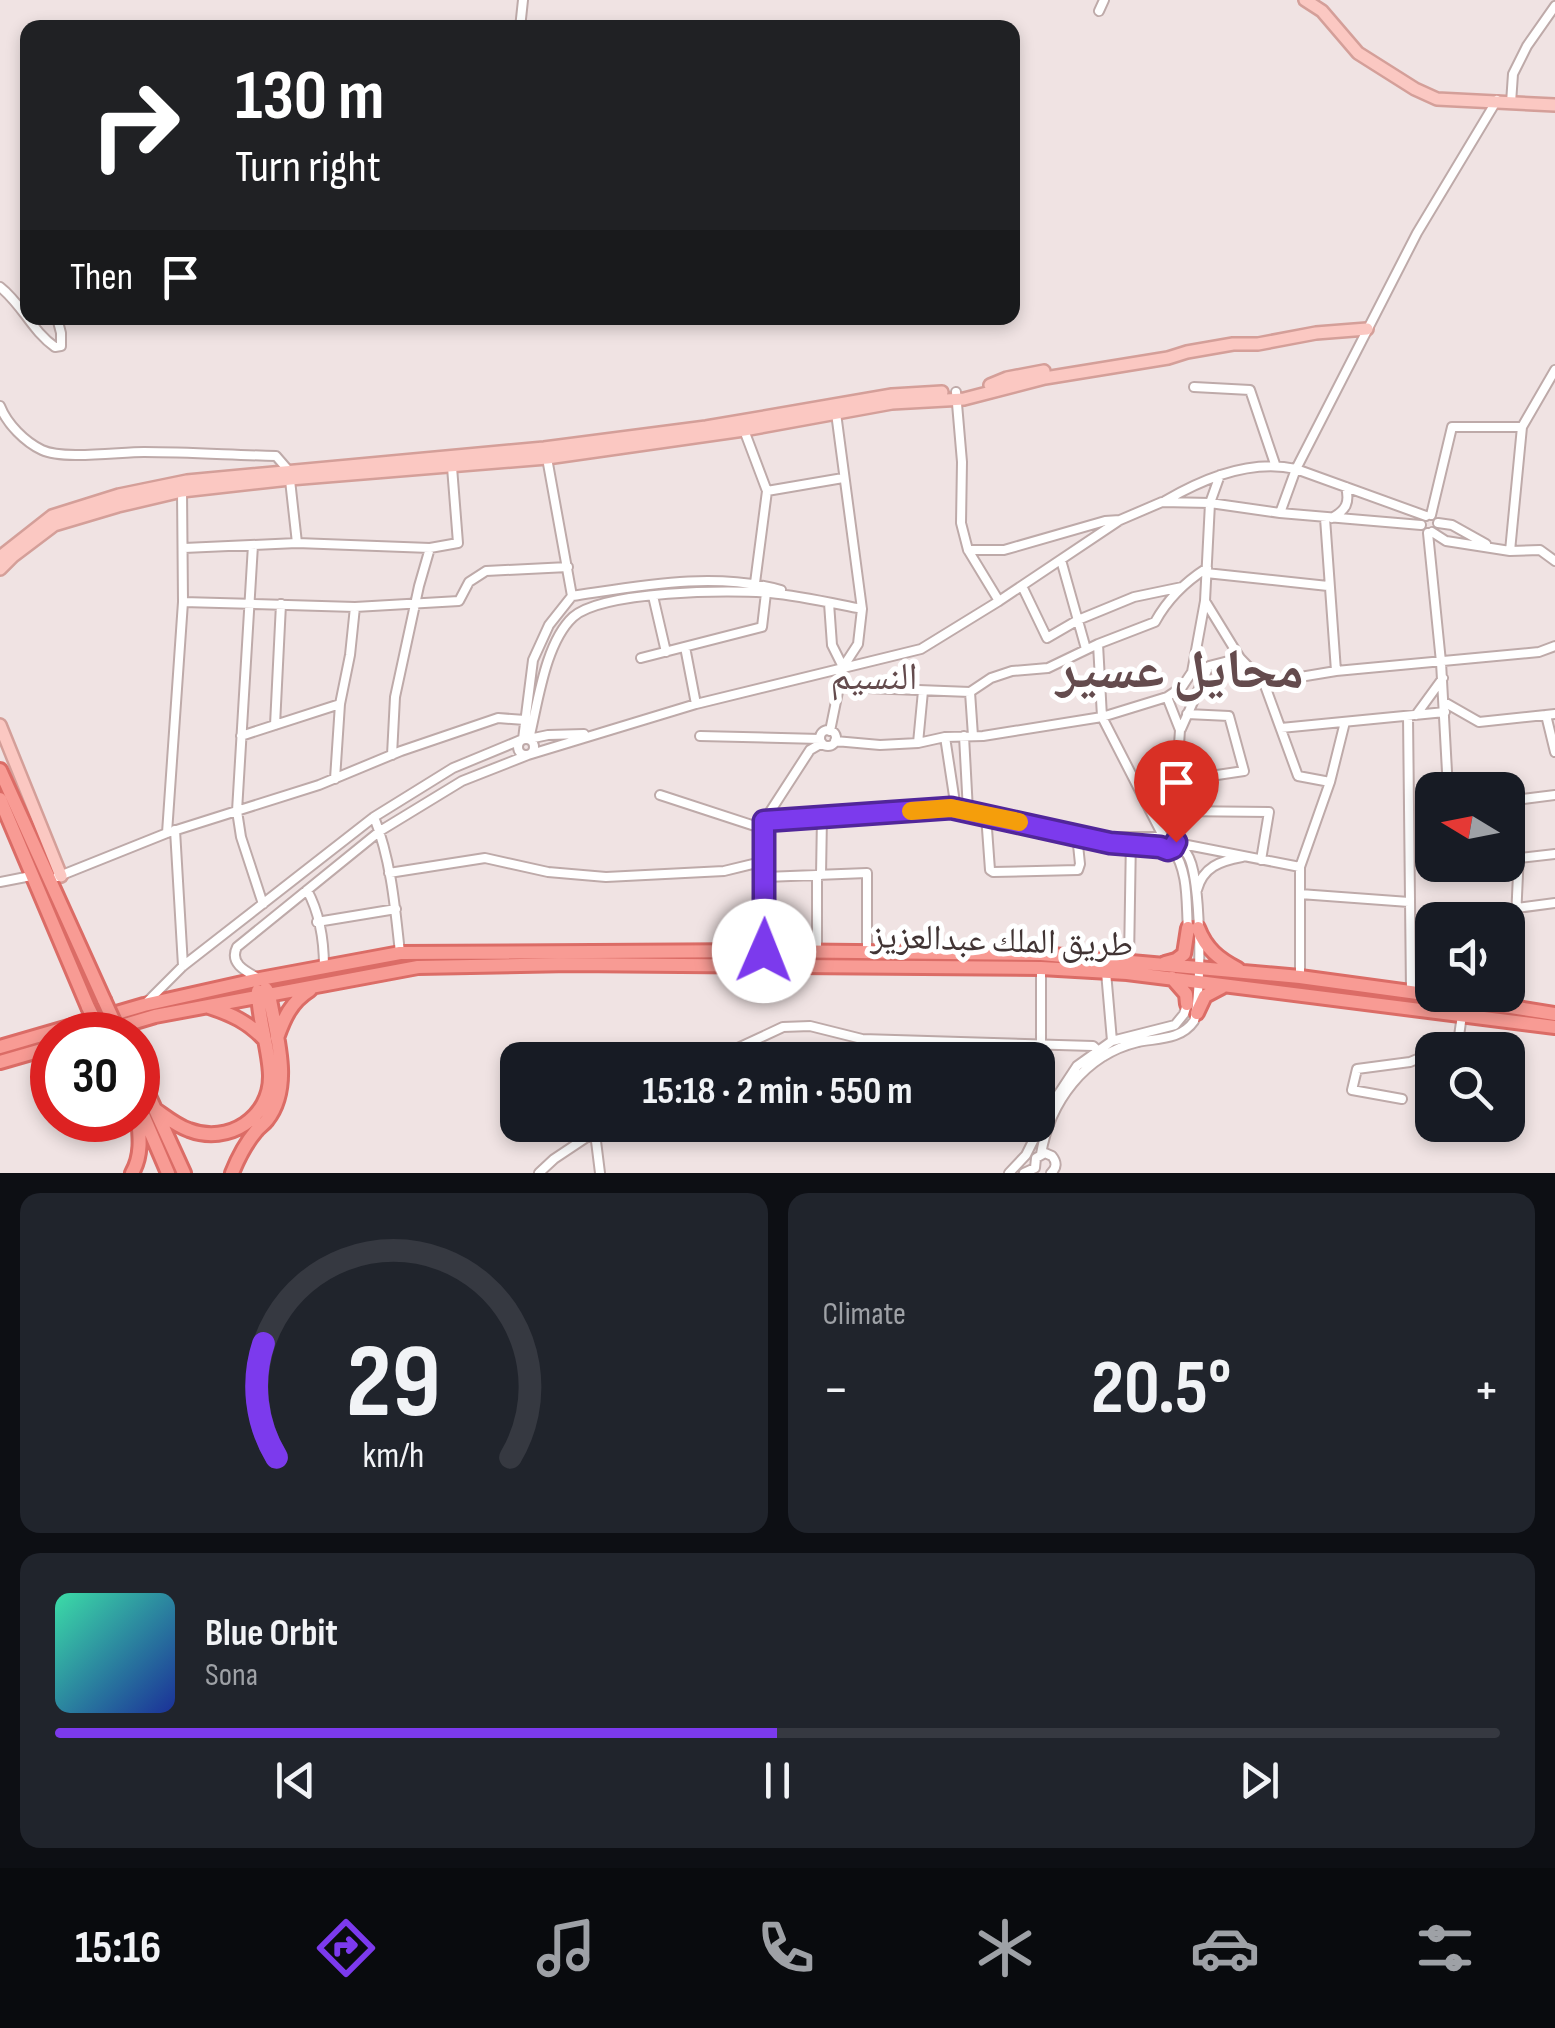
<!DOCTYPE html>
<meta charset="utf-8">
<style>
body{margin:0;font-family:"Sofia Sans Condensed","Noto Naskh Arabic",sans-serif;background:#20242c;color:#f1f3f6;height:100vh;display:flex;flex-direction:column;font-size:38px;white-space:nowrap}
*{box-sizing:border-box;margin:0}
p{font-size:32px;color:#9ea1a6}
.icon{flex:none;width:55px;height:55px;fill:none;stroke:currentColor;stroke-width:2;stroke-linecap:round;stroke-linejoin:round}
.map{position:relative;height:1173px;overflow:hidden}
.side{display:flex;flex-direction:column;gap:20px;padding:20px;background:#0d0f14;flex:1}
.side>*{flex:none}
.banner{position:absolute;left:20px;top:20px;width:1000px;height:305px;border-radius:20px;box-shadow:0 5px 15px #0003;background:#202124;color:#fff;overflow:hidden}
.needle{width:65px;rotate:280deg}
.tools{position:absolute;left:1415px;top:772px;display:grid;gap:20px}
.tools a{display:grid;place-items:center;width:110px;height:110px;border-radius:20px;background:#171b24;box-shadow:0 5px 15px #0003;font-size:50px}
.speed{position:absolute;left:30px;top:1012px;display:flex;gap:20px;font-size:50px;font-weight:700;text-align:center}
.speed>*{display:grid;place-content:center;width:130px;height:130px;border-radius:50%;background:#171b24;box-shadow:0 5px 15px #0003;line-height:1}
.speed .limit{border:15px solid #d22;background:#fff;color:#111}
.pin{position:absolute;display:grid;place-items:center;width:85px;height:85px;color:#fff;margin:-102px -42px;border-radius:50% 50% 50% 0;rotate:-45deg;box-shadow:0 0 10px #0007}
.pin .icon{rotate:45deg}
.me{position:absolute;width:110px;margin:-55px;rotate:1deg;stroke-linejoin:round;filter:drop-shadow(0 0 8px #0008)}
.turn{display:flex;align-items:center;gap:35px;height:210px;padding:0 50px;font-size:45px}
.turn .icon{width:130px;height:130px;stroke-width:2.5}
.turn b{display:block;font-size:70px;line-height:85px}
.then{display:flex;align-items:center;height:95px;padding:0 50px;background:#0003;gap:20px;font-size:38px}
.big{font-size:75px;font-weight:700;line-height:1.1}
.side .tile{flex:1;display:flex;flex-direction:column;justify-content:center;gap:15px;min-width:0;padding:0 35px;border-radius:20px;background:#20242c}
.side .dial{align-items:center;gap:0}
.dial svg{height:260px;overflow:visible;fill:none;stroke:#363941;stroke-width:7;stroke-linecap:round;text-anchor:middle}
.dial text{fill:#f1f3f6;stroke:none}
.song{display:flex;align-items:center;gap:30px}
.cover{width:120px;height:120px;border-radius:15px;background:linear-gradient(135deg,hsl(160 70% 55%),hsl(230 70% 35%))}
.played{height:10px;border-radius:5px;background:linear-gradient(90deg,#7c3aed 50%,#363941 50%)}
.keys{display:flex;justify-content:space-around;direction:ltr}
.heat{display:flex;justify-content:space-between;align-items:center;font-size:55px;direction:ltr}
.side .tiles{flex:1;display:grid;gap:20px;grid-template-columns:1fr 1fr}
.tile:last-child{grid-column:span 2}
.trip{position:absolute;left:500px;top:1042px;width:555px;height:100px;border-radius:20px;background:#171b24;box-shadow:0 5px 15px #0003;font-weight:700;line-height:100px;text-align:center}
.menu{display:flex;height:160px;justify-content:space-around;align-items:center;background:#090b0e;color:#9ea1a6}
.menu .icon{width:70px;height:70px}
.menu .active{color:#7c3aed}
.menu b{font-size:45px;color:#f1f3f6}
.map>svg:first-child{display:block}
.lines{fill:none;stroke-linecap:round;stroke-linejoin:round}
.street-casing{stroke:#beaaa9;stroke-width:12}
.secondary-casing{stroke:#d49f99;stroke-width:16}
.primary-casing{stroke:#db6c66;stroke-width:18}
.street{stroke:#fff;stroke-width:8}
.secondary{stroke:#fbc8c2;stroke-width:11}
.primary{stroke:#f89b94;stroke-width:12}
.primary-bridge-casing{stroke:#db6c66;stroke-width:18;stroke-linecap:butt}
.primary-bridge{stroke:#f89b94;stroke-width:12}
.route-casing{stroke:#51269a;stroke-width:25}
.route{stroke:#7c3aed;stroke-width:18}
.slow{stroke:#f59e0b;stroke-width:18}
.labels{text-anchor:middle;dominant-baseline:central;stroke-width:10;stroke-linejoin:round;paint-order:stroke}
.street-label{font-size:35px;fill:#413434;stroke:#fff}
.neighbourhood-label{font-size:38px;fill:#644b4d;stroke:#fff}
.town-label{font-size:55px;font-weight:bold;fill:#644b4d;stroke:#fff}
</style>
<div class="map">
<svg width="1555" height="1173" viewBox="0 0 1555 1173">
<rect width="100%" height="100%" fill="#f0e3e3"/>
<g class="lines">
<defs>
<path id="street" d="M 1099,11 L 1104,0
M 520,28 L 523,0
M 1511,103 L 1513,74 L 1527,46 L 1555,6
M 0,287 C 22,304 32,331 55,347 L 61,346 L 61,333 L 57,318
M 1194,387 L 1250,390 L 1275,464
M 956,392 L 962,462 L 961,523 L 968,550 L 999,601
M 0,406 C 7,424 25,442 42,450 C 63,460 119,452 144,452 C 188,452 232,455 276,456 L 289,471 L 297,543
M 744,430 L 767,491
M 547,458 L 572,596 C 640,586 713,571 781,590
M 1165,501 C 1204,478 1251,459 1296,469 L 1280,513
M 1431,515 L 1452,427 L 1522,427
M 1426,516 L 1296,469 L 1417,233 L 1497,100
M 1325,518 L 1336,671
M 1332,518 C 1346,510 1350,503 1346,487
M 1438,523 L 1452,525 L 1486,544
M 1432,532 L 1446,541 L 1510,551 L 1540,550 L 1555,561
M 1428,533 L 1441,662 L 1448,790
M 253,545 L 237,811 L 241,837 L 263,904
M 184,548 L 297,543 L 430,548 L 458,543 L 452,467
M 968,550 L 1004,550 L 1105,521 L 1120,520
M 1510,551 L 1522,427 L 1555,370
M 1061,560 L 1086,649
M 1206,573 L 1328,586
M 755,583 L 767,491 L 843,478
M 1022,586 L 1047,638 L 1078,620 L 1134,597 L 1182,587
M 653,596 L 666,652
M 1205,601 L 1210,503 L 1220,475
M 183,602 L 355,607 L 459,601 L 469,582 L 486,571 L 568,567
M 829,603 L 832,645 L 843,667
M 685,647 L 696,704
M 641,658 L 762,627 L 766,593
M 1264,683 L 1298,776 L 1330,782
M 841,687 L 970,692 L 973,736
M 970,692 L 991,678 L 1012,671 L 1048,668 L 1098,644
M 1167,697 L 1180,730 L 1173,834
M 1444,702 L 1479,722 L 1555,714
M 1416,715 L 1443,678
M 1546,715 L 1555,752
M 1408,716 L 1411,991
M 275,725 L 281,604
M 1281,728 L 1445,712
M 1181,729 L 1209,666 L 1240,658
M820 738a8 8 0 1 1 16 0a8 8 0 1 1-16 0Z
M 830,731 L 843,667 L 858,644 L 862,609 L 836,413
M 584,734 L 548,735 L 529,739 C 538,703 545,643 573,617 C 602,591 731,589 770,593 C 801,596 831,603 862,609
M 241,736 L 340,704
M 700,736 L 820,739
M 964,736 L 968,811
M 945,737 L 956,809
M518 747a8 8 0 1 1 16 0a8 8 0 1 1-16 0Z
M 835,741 L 880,745 L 918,743 L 945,737 L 983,736 L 1102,717 L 1167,697 L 1182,687 L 1192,672 L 1205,601 L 1240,658 L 1264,683 L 1336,671 L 1539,652 L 1555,646
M 918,743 L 923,691
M 392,755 L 395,697 L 419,586 L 430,548
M 335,779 L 340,704 L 350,655 L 355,607
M 1177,781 L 1244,771 L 1229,716 L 1187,714
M 660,795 L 764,829
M 1523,799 L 1555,795
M 1175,811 L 1269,812 L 1261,860
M 986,815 L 990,870 L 993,872 L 1078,870 L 1080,864 L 1077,835
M 374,817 C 391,860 395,906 400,953
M 764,821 L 951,808 L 1111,843 L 1161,847
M 175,830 L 183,966
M 167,833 L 183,602 L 182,491
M 1162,834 L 1102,717 L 1098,644 L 1155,622 C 1167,600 1185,582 1207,568
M 1100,837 L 1160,837
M 1177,843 L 1300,867
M 1172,848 C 1189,872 1186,902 1188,930
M 1508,853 L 1519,852 L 1512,1007
M 1519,858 L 1555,854
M 389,873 L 485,858 L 548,872 L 606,877 L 724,871 L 765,861
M 817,875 L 817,952
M 821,875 L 822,817
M 57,877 L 167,833 L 319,785 L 401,751 L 498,718 L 525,720
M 765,877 L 867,873 L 867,952
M 0,882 L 31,876
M 307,890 C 319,912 324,941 324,967
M 1197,890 C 1203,867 1220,861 1242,857
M 1300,894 L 1409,902
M 1517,908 L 1555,903
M 317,922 L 396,909
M 764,951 L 764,821 L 810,750 L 822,743
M 1129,961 L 1131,837
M 1106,972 L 1112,1041
M 1300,977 L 1300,867 L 1330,782 L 1345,722
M 258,978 C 245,971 229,963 237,947 L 380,831 L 462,781 L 528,755 L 696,704 L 921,649 L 999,601 L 1120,520 L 1162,502 L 1210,503 L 1280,513 L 1421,525
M 147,1002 L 183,966 L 374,817 L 453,768 L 523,739 L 533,660 L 549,625 L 572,596
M 1041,1044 L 1041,968
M 1439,1050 L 1458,1042
M 1457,1050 L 1462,1015
M 712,1060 L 783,1027 L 810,1026 L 862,1039 L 1093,1046 L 1104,1056
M 1402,1099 L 1352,1090 L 1357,1069 L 1410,1062 L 1432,1053
M 595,1133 L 600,1173
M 1041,1154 C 1050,1102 1084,1055 1138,1042 C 1158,1038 1181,1040 1194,1021 C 1202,995 1202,875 1187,854 C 1185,851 1178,846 1175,844
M 539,1173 L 554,1159 L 605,1125
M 1009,1173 L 1026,1155 L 1050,1107 L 1077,1066 L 1112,1041 L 1175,1025 L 1184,1014 L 1187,1004
M 1024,1173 L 1035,1168 L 1036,1158 L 1045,1153 L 1052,1156 C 1057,1162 1057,1168 1051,1173"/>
<path id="secondary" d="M 1305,0 L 1322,11 L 1358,53 L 1415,89 L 1437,99 L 1555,105
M 990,385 L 1007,378 L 1044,371
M 0,557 L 52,516 L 119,495 L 187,481 L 544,448 L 706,427 L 892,395 L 942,392
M 0,569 L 13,556 L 54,525 L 118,506 L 182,491 L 290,479 L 547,458 L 744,430 L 892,403 L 964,399 L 1045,378 L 1168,358 L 1187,352 L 1233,344 L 1258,344 L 1316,333 L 1367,329
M 0,725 L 61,876"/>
<path id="primary" d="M 0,770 L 104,1000
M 0,799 L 88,1007
M 1198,928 C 1206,949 1219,959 1238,969
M 1165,963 L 1176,960 L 1184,954 L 1188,928
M 1172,978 L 1186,994 L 1187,1004
M 1434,995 L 1555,1014
M 209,1007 C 231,1014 248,1022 264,1039
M 1197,1013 L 1205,996 L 1222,987
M 91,1035 L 155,1016 L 418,967 L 571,964 L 1041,968 L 1127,973 L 1555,1027
M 277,1038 C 284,1018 291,1002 310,990
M 0,1047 L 144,1005 L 260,979 L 400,953 L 764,951 L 1041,954 L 1300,977 L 1432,995
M 0,1062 L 52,1047
M 138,1072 L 184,1173
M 138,1103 L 168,1173
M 156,1110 C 166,1117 177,1126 189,1130 C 228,1145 271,1118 270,1075 C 269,1047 258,1019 258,991
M 132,1173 C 142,1156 140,1137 138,1118
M 232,1173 C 238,1158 245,1144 256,1131 C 259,1127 264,1124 267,1120 C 294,1086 275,1032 269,994 L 266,989"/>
</defs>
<use href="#street" class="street-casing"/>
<use href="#secondary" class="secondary-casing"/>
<use href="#primary" class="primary-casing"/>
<use href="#street" class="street"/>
<use href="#secondary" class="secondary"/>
<use href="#primary" class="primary"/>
<defs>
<path id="primary-bridge" d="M 104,1000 L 120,1035
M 88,1007 L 102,1035"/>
</defs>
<use href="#primary-bridge" class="primary-bridge-casing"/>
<use href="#primary-bridge" class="primary-bridge"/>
</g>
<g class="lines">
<defs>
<path id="route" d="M 764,951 L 764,821 L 951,808 L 1110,843 L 1160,847 L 1168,850 L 1173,848 L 1176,842"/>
</defs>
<use href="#route" class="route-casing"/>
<use href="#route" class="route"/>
<path class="slow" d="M 911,811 L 951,808 L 1019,822"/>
</g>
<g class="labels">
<g class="street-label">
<text transform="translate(1002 941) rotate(2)">طريق الملك عبدالعزيز</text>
</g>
<g class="neighbourhood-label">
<text x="874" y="677">النسيم</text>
</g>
<g class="town-label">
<text x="1180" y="671">محايل عسير</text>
</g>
</g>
</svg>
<div class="tools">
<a><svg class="needle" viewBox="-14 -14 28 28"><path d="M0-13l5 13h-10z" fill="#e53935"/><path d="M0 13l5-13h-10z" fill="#9ea1a6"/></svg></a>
<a><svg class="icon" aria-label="sound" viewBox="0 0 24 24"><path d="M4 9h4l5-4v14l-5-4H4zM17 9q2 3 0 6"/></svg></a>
<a><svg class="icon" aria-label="search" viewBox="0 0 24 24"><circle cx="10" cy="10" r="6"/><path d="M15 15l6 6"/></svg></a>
</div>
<div class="speed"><div class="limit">30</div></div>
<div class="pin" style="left:1176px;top:842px;background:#d93025"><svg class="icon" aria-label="arrive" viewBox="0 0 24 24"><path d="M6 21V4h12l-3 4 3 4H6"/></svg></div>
<svg class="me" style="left:764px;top:951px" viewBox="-20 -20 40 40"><circle r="19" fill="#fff"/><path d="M0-13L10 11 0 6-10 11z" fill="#7c3aed"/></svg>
<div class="trip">15:18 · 2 min · 550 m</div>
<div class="banner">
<div class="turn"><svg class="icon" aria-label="right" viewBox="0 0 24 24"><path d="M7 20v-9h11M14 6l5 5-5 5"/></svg><div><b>130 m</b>Turn right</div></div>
<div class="then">Then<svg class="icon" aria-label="arrive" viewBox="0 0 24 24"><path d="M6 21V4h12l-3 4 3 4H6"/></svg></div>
</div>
</div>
<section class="side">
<div class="tiles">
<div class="tile dial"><svg viewBox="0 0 100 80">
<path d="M14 69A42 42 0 1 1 86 69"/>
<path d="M14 69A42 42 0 0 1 10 34" stroke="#7c3aed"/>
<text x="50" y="56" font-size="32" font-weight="700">29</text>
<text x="50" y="72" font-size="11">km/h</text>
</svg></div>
<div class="tile"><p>Climate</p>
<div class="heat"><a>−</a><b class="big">20.5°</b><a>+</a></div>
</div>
<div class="tile">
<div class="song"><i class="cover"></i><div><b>Blue Orbit</b><p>Sona</p></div></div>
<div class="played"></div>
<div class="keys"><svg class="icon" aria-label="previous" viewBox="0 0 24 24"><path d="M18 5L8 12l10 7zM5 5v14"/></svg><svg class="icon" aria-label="pause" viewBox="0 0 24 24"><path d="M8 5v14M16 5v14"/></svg><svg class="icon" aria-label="next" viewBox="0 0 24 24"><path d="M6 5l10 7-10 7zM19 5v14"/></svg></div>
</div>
</div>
</section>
<nav class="menu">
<b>15:16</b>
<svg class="icon active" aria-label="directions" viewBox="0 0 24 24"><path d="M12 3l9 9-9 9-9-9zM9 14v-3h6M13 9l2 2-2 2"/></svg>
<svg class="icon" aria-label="music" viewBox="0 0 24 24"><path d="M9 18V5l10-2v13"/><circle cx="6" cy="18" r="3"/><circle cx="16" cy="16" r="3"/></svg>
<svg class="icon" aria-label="phone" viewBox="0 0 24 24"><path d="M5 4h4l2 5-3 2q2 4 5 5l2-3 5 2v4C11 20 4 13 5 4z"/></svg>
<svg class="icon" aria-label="climate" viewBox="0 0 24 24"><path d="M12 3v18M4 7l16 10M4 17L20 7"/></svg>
<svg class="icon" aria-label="car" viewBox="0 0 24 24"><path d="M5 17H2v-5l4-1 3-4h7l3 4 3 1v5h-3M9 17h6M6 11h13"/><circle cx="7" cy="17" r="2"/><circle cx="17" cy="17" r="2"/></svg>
<svg class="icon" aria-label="filters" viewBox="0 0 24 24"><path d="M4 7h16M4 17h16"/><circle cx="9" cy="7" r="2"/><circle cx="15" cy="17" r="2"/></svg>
</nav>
